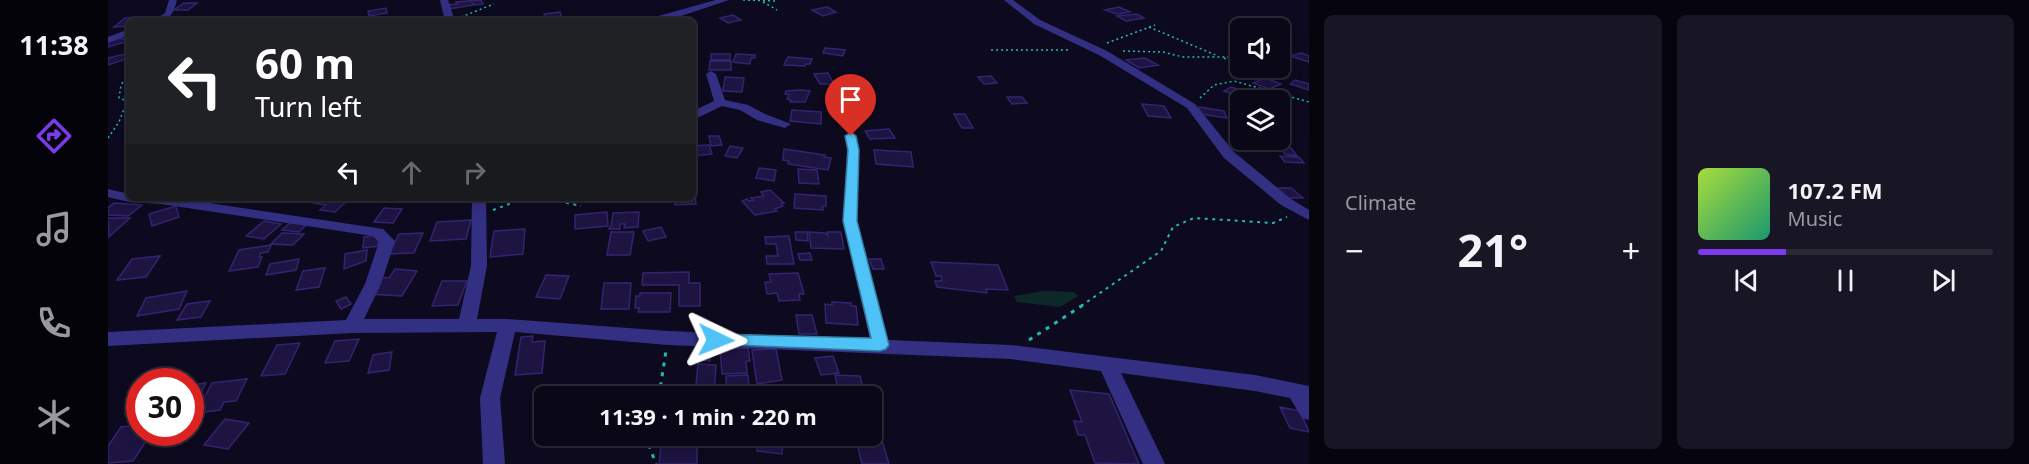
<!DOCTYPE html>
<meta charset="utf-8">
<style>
body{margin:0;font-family:"Noto Sans",sans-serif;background:#181624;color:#f1f3f6;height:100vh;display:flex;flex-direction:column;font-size:22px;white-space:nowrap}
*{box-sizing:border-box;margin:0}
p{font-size:20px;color:#999aa1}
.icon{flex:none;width:33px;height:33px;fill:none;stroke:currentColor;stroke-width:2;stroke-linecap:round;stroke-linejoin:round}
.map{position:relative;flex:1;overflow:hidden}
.details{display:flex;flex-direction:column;gap:15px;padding:15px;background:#06040d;width:720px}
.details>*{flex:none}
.guide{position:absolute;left:18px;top:18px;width:570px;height:183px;border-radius:9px;box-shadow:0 3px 15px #0003,0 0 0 2px #2a2936;background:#202124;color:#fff;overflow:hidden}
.controls{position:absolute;left:1122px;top:18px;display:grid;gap:12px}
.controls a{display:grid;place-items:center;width:60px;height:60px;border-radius:9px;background:#0a0817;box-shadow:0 3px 15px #0003,0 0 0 2px #2a2936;font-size:30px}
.speed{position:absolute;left:18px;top:368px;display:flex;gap:12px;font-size:30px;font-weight:700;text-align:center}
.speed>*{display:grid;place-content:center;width:78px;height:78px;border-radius:50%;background:#0a0817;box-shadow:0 3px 15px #0003,0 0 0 2px #2a2936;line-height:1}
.speed .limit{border:9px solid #d22;background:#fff;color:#111}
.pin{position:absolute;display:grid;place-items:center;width:51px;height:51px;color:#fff;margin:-62px -26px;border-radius:50% 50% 50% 0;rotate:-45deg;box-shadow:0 0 6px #0007}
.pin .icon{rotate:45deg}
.me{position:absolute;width:66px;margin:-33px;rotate:92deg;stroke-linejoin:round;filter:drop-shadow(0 0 4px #0008)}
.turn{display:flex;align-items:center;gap:21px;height:126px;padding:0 30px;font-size:27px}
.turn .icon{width:78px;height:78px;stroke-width:2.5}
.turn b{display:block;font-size:42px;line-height:51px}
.lanes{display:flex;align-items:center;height:57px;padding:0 30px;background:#0003;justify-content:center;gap:30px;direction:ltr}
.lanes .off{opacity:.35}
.big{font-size:45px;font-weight:700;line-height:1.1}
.details .widget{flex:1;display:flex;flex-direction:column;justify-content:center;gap:9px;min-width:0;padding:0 21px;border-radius:9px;background:#181624}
.song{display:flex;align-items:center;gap:18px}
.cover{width:72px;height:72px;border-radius:9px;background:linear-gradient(135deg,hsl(80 70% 55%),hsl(160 70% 35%))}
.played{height:6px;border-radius:3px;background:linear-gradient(90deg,#7c3aed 30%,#2a2936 30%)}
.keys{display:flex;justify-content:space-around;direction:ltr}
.heat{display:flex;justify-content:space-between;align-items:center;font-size:33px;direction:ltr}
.details .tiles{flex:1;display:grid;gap:15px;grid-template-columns:repeat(2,1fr)}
.trip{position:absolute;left:426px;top:386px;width:348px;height:60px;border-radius:9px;background:#0a0817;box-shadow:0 3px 15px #0003,0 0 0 2px #2a2936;font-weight:700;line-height:60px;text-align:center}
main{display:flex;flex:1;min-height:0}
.dock{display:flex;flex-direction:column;width:108px;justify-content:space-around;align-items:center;background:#040309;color:#999aa1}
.dock .icon{width:42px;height:42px}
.dock .active{color:#7c3aed}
.dock b{font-size:27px;color:#f1f3f6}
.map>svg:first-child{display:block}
.green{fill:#0c2928}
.building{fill:#1d1442;stroke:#332470;stroke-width:1.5}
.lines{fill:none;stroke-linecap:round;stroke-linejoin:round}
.path-far2{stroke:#21bab1;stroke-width:1.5;stroke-dasharray:2 3;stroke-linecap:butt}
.path-far1{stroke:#21bab1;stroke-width:2;stroke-dasharray:3 4.5;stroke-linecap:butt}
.path{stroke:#21bab1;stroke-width:3;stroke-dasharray:4 6;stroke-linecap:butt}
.street{fill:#333083;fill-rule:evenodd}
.route{fill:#4fc3f7;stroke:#337fa1;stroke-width:1.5}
</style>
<main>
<nav class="dock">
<b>11:38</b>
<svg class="icon active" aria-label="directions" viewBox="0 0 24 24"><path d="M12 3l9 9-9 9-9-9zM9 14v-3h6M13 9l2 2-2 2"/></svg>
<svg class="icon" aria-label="music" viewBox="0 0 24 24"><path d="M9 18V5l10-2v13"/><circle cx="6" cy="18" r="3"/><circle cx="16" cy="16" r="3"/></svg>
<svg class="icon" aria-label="phone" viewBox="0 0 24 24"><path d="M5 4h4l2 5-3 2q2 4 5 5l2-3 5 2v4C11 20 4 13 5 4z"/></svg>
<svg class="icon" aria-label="climate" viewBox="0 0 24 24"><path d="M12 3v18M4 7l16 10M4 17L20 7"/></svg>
</nav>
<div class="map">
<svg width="1201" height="464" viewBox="0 0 1201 464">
<rect width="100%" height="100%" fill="#0d0a1f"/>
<path class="green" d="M 936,291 L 966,292 L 970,296 L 952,307 L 909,302 L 906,296 Z"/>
<path class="building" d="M 373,0 L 375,4 L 367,5 L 364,3 L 365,5 L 341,9 L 340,5 L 349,4 L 348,2 Z
M 76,3 L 89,3 L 80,10 L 66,10 Z
M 719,7 L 728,12 L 715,16 L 704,10 Z
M 1011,7 L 1022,12 L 1009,14 L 997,10 Z
M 278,8 L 279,13 L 261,16 L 260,11 Z
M 452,12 L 454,18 L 437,19 L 436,14 Z
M 1029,14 L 1036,18 L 1018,21 L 1009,16 Z
M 625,15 L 633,20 L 620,23 L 612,18 Z
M 29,17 L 21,21 L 19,26 L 6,27 L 17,18 Z
M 12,38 L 21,41 L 0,47 L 0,42 Z
M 717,48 L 737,50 L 735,56 L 715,53 Z
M 1193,53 L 1201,56 L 1201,62 L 1182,56 Z
M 17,54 L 21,58 L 0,65 L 0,58 Z
M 603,54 L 622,54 L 622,60 L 603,60 Z
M 628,54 L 647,55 L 647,58 L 643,58 L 642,64 L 625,62 Z
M 680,57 L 704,59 L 702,64 L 698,64 L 697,66 L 676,65 Z
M 1037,58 L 1050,65 L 1031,68 L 1018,60 Z
M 602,61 L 623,61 L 623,70 L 601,70 Z
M 720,73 L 726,84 L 712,84 L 706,74 Z
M 883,76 L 889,83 L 876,84 L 870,77 Z
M 617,77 L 636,78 L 634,92 L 615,91 Z
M 1157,78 L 1173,84 L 1161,89 L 1145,83 Z
M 1187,80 L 1201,84 L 1201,90 L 1182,84 Z
M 1123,87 L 1135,91 L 1128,95 L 1116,91 Z
M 693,90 L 702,91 L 697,102 L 682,102 L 683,100 L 679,99 L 681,95 L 677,94 L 678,91 Z
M 1155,90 L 1173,95 L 1169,100 L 1151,94 Z
M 899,97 L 914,97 L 919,103 L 904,104 Z
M 1034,104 L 1056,106 L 1063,118 L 1040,116 Z
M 1091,107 L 1116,111 L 1119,118 L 1093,114 Z
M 684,110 L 713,112 L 713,124 L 682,121 Z
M 846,114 L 857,114 L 865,128 L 854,128 Z
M 781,129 L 787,138 L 762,139 L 757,131 Z
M 601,136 L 611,136 L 614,145 L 603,146 Z
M 601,145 L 604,154 L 585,156 L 585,146 Z
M 622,146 L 635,148 L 629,158 L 617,156 Z
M 1170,146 L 1183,148 L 1189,156 L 1177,154 Z
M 676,149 L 717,155 L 716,157 L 723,158 L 720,170 L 680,164 L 681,161 L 675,160 Z
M 766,150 L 803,152 L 805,167 L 768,164 Z
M 1172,156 L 1191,157 L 1196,163 L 1177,162 Z
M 651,168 L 668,170 L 666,181 L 648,178 Z
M 690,169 L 709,170 L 711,184 L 691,183 Z
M 1166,188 L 1183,188 L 1195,198 L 1177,198 Z
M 662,190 L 676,203 L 673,204 L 675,206 L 667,209 L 669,211 L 647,215 L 634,201 L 639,199 L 641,201 L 645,200 L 643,198 L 656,196 L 653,192 Z
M 585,193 L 587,193 L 588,204 L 567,205 L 567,198 L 585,198 Z
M 687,194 L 718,196 L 718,206 L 715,206 L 715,210 L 686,208 Z
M 205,198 L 242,198 L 227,212 L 212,210 L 218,205 L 200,202 Z
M 6,203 L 34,205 L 20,216 L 0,215 L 0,208 Z
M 68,206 L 71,217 L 44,226 L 41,214 Z
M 276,208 L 294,209 L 285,223 L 266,222 Z
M 499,212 L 500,226 L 467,229 L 467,215 Z
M 531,212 L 530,227 L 516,228 L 517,224 L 512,224 L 512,229 L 501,229 L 503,226 L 505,213 Z
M 0,218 L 22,218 L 1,237 Z
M 185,220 L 201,222 L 191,232 L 174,230 Z
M 363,220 L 358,239 L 322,241 L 329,222 Z
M 156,221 L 173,224 L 156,239 L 138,236 Z
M 553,227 L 558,237 L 540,241 L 535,231 Z
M 417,229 L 415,254 L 382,257 L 386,231 Z
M 503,232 L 526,232 L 522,255 L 499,255 Z
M 687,232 L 699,232 L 700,241 L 688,240 Z
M 701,232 L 717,233 L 720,236 L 719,232 L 733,232 L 736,249 L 703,248 Z
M 174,233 L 196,234 L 185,245 L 163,244 Z
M 315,233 L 306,253 L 281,254 L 291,234 Z
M 270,235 L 270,246 L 255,248 L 256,237 Z
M 681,236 L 686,264 L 659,264 L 658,256 L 670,256 L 668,244 L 658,244 L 657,237 Z
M 163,245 L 160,252 L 153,253 L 151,257 L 154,257 L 150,267 L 121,271 L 131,250 Z
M 259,250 L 258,261 L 236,269 L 237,254 Z
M 702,253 L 704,260 L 692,260 L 690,254 Z
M 52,256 L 38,277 L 9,280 L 24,259 Z
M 191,259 L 188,270 L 158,275 L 162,264 Z
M 761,259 L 773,259 L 776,269 L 765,269 Z
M 823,262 L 890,265 L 900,290 L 878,289 L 879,293 L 829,287 L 827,281 L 834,281 L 833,276 L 828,276 Z
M 217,268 L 211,287 L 188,290 L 195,271 Z
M 287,269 L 309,271 L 294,296 L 261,294 L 272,277 L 281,278 Z
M 581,272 L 581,283 L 592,283 L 592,306 L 571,306 L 571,285 L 534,285 L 535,273 Z
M 690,273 L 696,294 L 691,294 L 692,300 L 671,301 L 669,293 L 659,294 L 657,282 L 663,282 L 661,274 Z
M 438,275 L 461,276 L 452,299 L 428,297 Z
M 334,281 L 359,281 L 350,305 L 324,306 Z
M 496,283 L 523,283 L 521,309 L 493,309 Z
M 79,291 L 71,309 L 29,316 L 38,298 Z
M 532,293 L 563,293 L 562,312 L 530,312 L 531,308 L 527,308 L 528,296 L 532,296 Z
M 238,297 L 243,304 L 233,309 L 228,301 Z
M 102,301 L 93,317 L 69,320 L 79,304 Z
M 724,302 L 743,303 L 743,306 L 748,306 L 750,325 L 718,323 L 717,304 L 724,305 Z
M 688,315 L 704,315 L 709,334 L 691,334 Z
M 425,336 L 424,342 L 437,341 L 434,373 L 407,375 L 413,337 Z
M 251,339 L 241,361 L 217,363 L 227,341 Z
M 192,343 L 177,374 L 153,376 L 169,345 Z
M 591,348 L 603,349 L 602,361 L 589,360 Z
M 640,348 L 642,361 L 638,361 L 639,373 L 614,374 L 612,349 Z
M 668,349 L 674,380 L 649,384 L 644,350 Z
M 284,352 L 281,370 L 260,373 L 265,355 Z
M 725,356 L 731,373 L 713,375 L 707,358 Z
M 590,364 L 608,365 L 606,396 L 587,396 Z
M 640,375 L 642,396 L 619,396 L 618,376 Z
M 727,375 L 752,376 L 757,396 L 731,396 Z
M 139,379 L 128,401 L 116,402 L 112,410 L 88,413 L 104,383 Z
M 98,383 L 85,407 L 82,407 L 82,385 Z
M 32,390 L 32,411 L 17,414 L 26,391 Z
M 962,390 L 1001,394 L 1031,464 L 987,463 L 977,435 L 970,435 L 966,421 L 974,422 Z
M 1172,407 L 1192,411 L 1201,432 L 1182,428 Z
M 764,417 L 767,417 L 781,464 L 754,464 L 747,435 L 764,435 Z
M 117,419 L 141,423 L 120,449 L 96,445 Z
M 32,425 L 32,432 L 44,432 L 25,461 L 0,463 L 0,446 L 13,427 Z
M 500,435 L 525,435 L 524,441 L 499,439 Z
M 554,435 L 589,435 L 589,464 L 551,464 Z
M 615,435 L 642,435 L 642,447 L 615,446 Z
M 650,435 L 676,435 L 674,454 L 649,451 Z"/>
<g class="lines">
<path class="path-far2" d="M 635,0 L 668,1
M 655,2 L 669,10
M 353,17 L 386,4
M 1041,27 L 1110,56
M 999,43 L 1047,25
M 883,50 L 962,50
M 1015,51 L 1055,52 L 1075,57 L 1126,57
M 1116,58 L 1132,66
M 1092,98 L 1106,85 L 1126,81 L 1201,102
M 0,138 L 11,122 L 19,101 L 11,98 L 13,85 L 21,73"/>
<path class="path-far1" d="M 436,198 L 473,206
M 385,210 L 417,198
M 973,306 L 1053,251 L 1065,227 L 1086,218 L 1165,223 L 1179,217"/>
<path class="path" d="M 921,340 L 975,305
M 551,396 L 558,351
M 545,435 L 542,448 L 548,464"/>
<path class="street" d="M 61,0 L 69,0 C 65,15 62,21 45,21 L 57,13 Z
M 332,0 L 340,0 L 347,21 L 337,21 Z
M 608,0 L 621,0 L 561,20 L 532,21 Z
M 896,0 L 905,0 L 932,20 L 999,51 L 1087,104 L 1126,152 L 1183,199 L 1201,210 L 1201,220 L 1173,205 L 1116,158 L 1079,108 L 991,55 L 926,24 Z
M 21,29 L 21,35 L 0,43 L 0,37 Z
M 603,71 L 608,74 L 617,100 L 640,105 L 657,114 L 683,124 L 677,128 L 649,120 L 632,110 L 614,106 L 585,120 L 585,111 L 606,101 L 598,74 Z
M 743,132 L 749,136 L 751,150 L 749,221 L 780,340 L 903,345 L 1147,375 L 1201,386 L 1201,420 L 1194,418 L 1182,398 L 1147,391 L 1013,373 L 1057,464 L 1035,464 L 993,371 L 903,359 L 560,345 L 407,332 L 392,398 L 397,464 L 375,464 L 372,398 L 389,332 L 244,333 L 0,346 L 0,332 L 238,320 L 257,284 L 271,242 L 265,236 L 53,204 L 21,202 L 0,197 L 0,189 L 21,194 L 21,198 L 68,198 L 275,229 L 287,241 L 273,284 L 256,319 L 351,319 L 363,266 L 364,198 L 378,198 L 379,266 L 369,319 L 400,319 L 560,331 L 762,339 L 735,221 L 739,150 L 737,136 Z"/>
</g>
<path class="route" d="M 743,132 L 748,136 L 751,150 L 749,221 L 781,345 L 778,349 L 772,351 L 602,344 L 599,340 L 602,336 L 608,334 L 763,338 L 735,221 L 740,150 L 737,136 Z"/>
</svg>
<div class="controls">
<a><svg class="icon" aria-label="sound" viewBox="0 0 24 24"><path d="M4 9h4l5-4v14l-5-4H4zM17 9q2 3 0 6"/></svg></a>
<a><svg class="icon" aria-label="layers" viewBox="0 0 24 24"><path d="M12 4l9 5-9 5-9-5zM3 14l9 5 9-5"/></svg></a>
</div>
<div class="speed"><div class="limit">30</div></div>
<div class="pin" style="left:743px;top:136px;background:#d93025"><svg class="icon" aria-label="arrive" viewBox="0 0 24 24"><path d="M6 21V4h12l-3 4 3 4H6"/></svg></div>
<svg class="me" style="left:608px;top:340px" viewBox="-20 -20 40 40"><path d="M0-17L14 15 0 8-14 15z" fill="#4fc3f7" stroke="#fff" stroke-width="4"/></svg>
<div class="trip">11:39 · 1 min · 220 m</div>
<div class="guide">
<div class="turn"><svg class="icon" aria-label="left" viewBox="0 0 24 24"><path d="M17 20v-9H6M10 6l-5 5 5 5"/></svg><div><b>60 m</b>Turn left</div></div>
<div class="lanes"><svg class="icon" aria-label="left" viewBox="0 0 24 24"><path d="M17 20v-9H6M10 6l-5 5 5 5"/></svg><svg class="icon off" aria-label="ahead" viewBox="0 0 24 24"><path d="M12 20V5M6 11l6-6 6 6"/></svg><svg class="icon off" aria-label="right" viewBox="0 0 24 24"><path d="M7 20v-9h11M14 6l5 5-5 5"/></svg></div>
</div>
</div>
<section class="details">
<div class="tiles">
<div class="widget"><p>Climate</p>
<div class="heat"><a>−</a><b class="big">21°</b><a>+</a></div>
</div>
<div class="widget">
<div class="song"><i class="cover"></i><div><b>107.2 FM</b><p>Music</p></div></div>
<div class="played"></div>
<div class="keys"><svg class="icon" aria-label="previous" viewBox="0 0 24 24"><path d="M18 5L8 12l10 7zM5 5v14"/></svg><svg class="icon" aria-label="pause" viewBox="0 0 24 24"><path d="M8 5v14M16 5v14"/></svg><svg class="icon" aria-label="next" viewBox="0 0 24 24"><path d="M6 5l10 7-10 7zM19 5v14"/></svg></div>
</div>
</div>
</section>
</main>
